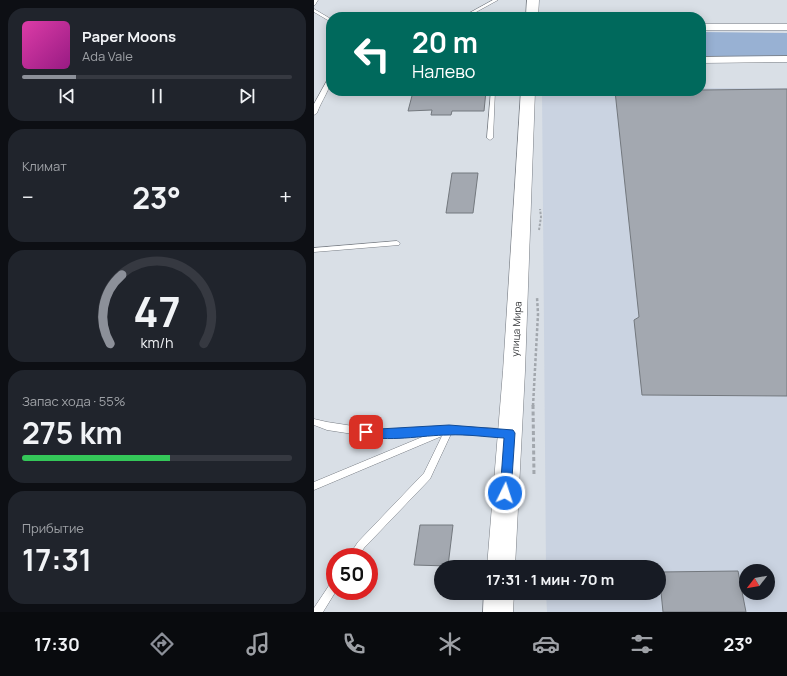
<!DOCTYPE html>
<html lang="ru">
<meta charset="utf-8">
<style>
body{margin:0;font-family:Manrope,sans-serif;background:#20242c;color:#f1f3f6;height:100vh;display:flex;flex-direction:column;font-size:15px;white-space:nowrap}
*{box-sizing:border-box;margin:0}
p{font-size:13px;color:#9ea1a6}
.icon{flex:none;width:22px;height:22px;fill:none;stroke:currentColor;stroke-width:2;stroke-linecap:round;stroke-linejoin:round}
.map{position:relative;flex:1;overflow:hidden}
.details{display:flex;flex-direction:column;gap:8px;padding:8px;background:#0d0f14;width:314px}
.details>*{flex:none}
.top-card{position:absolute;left:12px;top:12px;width:380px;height:84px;border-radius:16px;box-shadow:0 2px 10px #0003;background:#00695c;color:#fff;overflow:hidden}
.needle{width:26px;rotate:239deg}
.fabs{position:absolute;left:425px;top:564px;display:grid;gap:8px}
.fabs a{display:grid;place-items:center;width:36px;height:36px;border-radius:50%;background:#171b24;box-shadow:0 2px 10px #0003;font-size:20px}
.speed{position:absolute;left:12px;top:548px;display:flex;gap:8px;font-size:20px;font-weight:700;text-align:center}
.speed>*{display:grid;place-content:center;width:52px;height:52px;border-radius:50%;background:#171b24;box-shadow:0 2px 10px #0003;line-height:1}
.speed .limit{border:6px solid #d22;background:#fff;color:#111}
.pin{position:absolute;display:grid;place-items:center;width:34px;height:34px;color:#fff;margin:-17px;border-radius:8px;box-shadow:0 2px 6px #0006}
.me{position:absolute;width:44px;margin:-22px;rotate:4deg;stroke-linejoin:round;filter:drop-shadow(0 0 3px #0008)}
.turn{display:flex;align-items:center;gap:14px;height:84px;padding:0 20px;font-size:18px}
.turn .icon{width:52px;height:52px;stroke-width:2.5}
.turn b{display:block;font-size:28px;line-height:34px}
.big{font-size:30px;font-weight:700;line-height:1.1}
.details .card{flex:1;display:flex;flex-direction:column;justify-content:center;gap:6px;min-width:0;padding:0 14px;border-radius:16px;background:#20242c}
.details .dial{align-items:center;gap:0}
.dial svg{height:104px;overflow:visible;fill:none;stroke:#363941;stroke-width:7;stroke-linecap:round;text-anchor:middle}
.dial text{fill:#f1f3f6;stroke:none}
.song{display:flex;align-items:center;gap:12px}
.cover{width:48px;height:48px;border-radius:6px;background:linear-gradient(135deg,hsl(320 70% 55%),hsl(310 70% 35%))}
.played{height:4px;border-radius:2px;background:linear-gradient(90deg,#8c9099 20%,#363941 20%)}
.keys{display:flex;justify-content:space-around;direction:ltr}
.heat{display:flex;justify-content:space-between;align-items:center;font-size:22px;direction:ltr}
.charge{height:6px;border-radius:3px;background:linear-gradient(90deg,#34c759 55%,#363941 0)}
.trip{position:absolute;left:120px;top:560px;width:232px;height:40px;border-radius:20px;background:#171b24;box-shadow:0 2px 10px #0003;font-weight:700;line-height:40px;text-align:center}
.tabs{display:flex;height:64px;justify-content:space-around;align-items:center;background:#090b0e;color:#9ea1a6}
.tabs .icon{width:28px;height:28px}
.tabs .active{color:#8c9099}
.tabs b{font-size:18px;color:#f1f3f6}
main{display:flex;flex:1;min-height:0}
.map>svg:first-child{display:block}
.built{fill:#cad3e1;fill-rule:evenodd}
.green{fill:#98b1d3}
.building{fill:#a3a8b0;stroke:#73787e}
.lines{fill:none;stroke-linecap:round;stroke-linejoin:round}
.service-casing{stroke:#787d84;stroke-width:1}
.minor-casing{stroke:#787d84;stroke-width:1}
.secondary-casing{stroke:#787d84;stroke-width:1}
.path-far2{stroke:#a2a7ad;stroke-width:2;stroke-dasharray:2.5 1.5;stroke-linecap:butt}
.path-far1{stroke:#a2a7ad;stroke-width:2.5;stroke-dasharray:3 2;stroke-linecap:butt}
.path{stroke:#a2a7ad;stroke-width:3;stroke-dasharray:4 2.5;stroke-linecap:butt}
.service{fill:#fff;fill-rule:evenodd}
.minor{fill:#fff;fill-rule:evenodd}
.secondary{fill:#fff;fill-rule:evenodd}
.route{fill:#1a73e8;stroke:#114b97}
.labels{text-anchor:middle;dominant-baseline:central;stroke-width:3;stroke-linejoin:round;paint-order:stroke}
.street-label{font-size:10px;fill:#35373a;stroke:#fff}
</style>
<main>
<section class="details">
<div class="card">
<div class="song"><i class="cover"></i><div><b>Paper Moons</b><p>Ada Vale</p></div></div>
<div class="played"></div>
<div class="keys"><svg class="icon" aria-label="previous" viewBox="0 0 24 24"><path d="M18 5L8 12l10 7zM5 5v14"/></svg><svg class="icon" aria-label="pause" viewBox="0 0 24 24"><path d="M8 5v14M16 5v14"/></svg><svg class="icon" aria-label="next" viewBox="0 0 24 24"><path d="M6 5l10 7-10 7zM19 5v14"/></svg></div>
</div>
<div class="card"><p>Климат</p>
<div class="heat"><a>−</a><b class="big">23°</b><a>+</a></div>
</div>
<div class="card dial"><svg viewBox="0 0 100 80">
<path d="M14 69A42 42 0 1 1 86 69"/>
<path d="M14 69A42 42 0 0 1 23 16" stroke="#8c9099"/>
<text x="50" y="56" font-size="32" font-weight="700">47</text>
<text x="50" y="72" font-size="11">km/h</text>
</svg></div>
<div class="card"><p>Запас хода · 55%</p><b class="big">275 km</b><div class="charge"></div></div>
<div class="card"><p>Прибытие</p><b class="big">17:31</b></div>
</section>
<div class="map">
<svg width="473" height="612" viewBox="0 0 473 612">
<rect width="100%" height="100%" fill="#d9dfe6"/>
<path class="built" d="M 387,88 L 473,88 L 473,612 L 233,612 L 232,593 L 345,593 L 345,567 L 232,567 L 228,91 L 387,91 ZM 432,571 L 454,571 L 454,593 L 432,593 Z"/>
<path class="green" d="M 387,32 L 473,33 L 473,57 L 387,57 Z"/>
<path class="building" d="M 473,89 L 473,396 L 328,395 L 320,320 L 325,317 L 301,91 Z
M 151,91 L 172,91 L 170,111 L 138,111 L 137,115 L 117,115 L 118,110 L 94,111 L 99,92 Z
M 138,173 L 164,173 L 159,213 L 132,213 Z
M 106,525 L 139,525 L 134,566 L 100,565 Z
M 424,571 L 432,612 L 349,612 L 345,572 Z"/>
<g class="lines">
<defs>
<path id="service" d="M 0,0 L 4,0 L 1,5 L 0,5 Z
M 179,0 L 184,0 L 153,17 L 148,17 Z
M 0,9 L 17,19 L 17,22 L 0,12 Z
M 218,12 L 220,13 L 219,14 L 209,17 L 202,17 Z
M 15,77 L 17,77 C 17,89 7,101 3,113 L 0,115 L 0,104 Z
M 177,91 L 181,91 L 179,138 L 176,140 L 173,138 Z
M 83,241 L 86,243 L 85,245 L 0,252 L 0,248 Z
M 0,419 L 13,422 L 65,430 L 135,426 L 193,429 L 196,430 L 197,433 L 196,436 L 193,437 L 137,434 L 116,479 L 50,548 L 44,557 L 34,557 L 44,542 L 110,473 L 128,436 L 0,490 L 0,482 L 113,435 L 65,438 L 13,430 L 0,425 Z
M 21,579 L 21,591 L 22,591 L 9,612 L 0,612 L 0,608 L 18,581 Z"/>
<path id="minor" d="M 387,24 L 473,24 L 473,30 L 387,30 Z
M 473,56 L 473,62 L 387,63 L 387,57 Z"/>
<path id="secondary" d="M 213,0 L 225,0 L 224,17 L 212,17 Z
M 207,91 L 221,91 L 211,371 L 201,567 L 173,567 L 189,371 Z
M 170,593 L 200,593 L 199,612 L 169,612 Z"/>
</defs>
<use href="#service" class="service-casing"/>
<use href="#minor" class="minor-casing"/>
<use href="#secondary" class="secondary-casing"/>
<path class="path-far2" d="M 225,230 L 227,217 L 226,209"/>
<path class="path-far1" d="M 219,406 L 224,314 L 223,297"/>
<path class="path" d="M 219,405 L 220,476"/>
<use href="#service" class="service"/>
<use href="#minor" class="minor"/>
<use href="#secondary" class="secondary"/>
</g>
<path class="route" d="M 135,425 L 199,430 L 201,433 L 197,493 L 195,496 L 191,498 L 187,496 L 186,493 L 190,438 C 171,437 153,434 134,435 C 110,435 71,443 49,435 L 47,432 L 49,429 L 52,427 L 65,429 Z"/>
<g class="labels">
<g class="street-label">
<text transform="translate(202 329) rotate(-87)">улица Мира</text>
</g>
</g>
</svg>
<div class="fabs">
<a><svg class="needle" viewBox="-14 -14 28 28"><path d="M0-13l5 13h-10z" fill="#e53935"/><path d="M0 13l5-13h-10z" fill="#9ea1a6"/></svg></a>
</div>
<div class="speed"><div class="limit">50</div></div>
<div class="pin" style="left:52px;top:432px;background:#d93025"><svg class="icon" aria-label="arrive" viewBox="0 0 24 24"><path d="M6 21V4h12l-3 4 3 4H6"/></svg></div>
<svg class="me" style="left:191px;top:493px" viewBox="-20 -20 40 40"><circle r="17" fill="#1a73e8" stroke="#fff" stroke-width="3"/><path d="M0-11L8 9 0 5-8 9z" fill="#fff"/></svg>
<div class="trip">17:31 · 1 мин · 70 m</div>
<div class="top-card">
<div class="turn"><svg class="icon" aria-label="left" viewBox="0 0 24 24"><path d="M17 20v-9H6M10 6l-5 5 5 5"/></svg><div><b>20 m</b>Налево</div></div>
</div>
</div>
</main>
<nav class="tabs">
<b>17:30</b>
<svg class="icon active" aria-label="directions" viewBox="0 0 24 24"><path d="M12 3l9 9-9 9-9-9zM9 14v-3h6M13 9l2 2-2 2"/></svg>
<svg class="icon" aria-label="music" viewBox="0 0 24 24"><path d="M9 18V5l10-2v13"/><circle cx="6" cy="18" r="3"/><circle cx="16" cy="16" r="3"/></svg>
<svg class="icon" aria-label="phone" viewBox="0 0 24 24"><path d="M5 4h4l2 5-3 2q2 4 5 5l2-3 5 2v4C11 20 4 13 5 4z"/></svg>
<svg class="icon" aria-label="climate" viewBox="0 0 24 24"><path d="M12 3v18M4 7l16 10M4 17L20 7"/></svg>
<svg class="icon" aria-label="car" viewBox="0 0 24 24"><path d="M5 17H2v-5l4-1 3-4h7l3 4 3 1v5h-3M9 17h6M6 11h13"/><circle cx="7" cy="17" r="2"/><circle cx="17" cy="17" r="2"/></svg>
<svg class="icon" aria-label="filters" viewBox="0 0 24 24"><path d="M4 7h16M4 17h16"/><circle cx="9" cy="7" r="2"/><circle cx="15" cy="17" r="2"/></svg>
<b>23°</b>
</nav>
